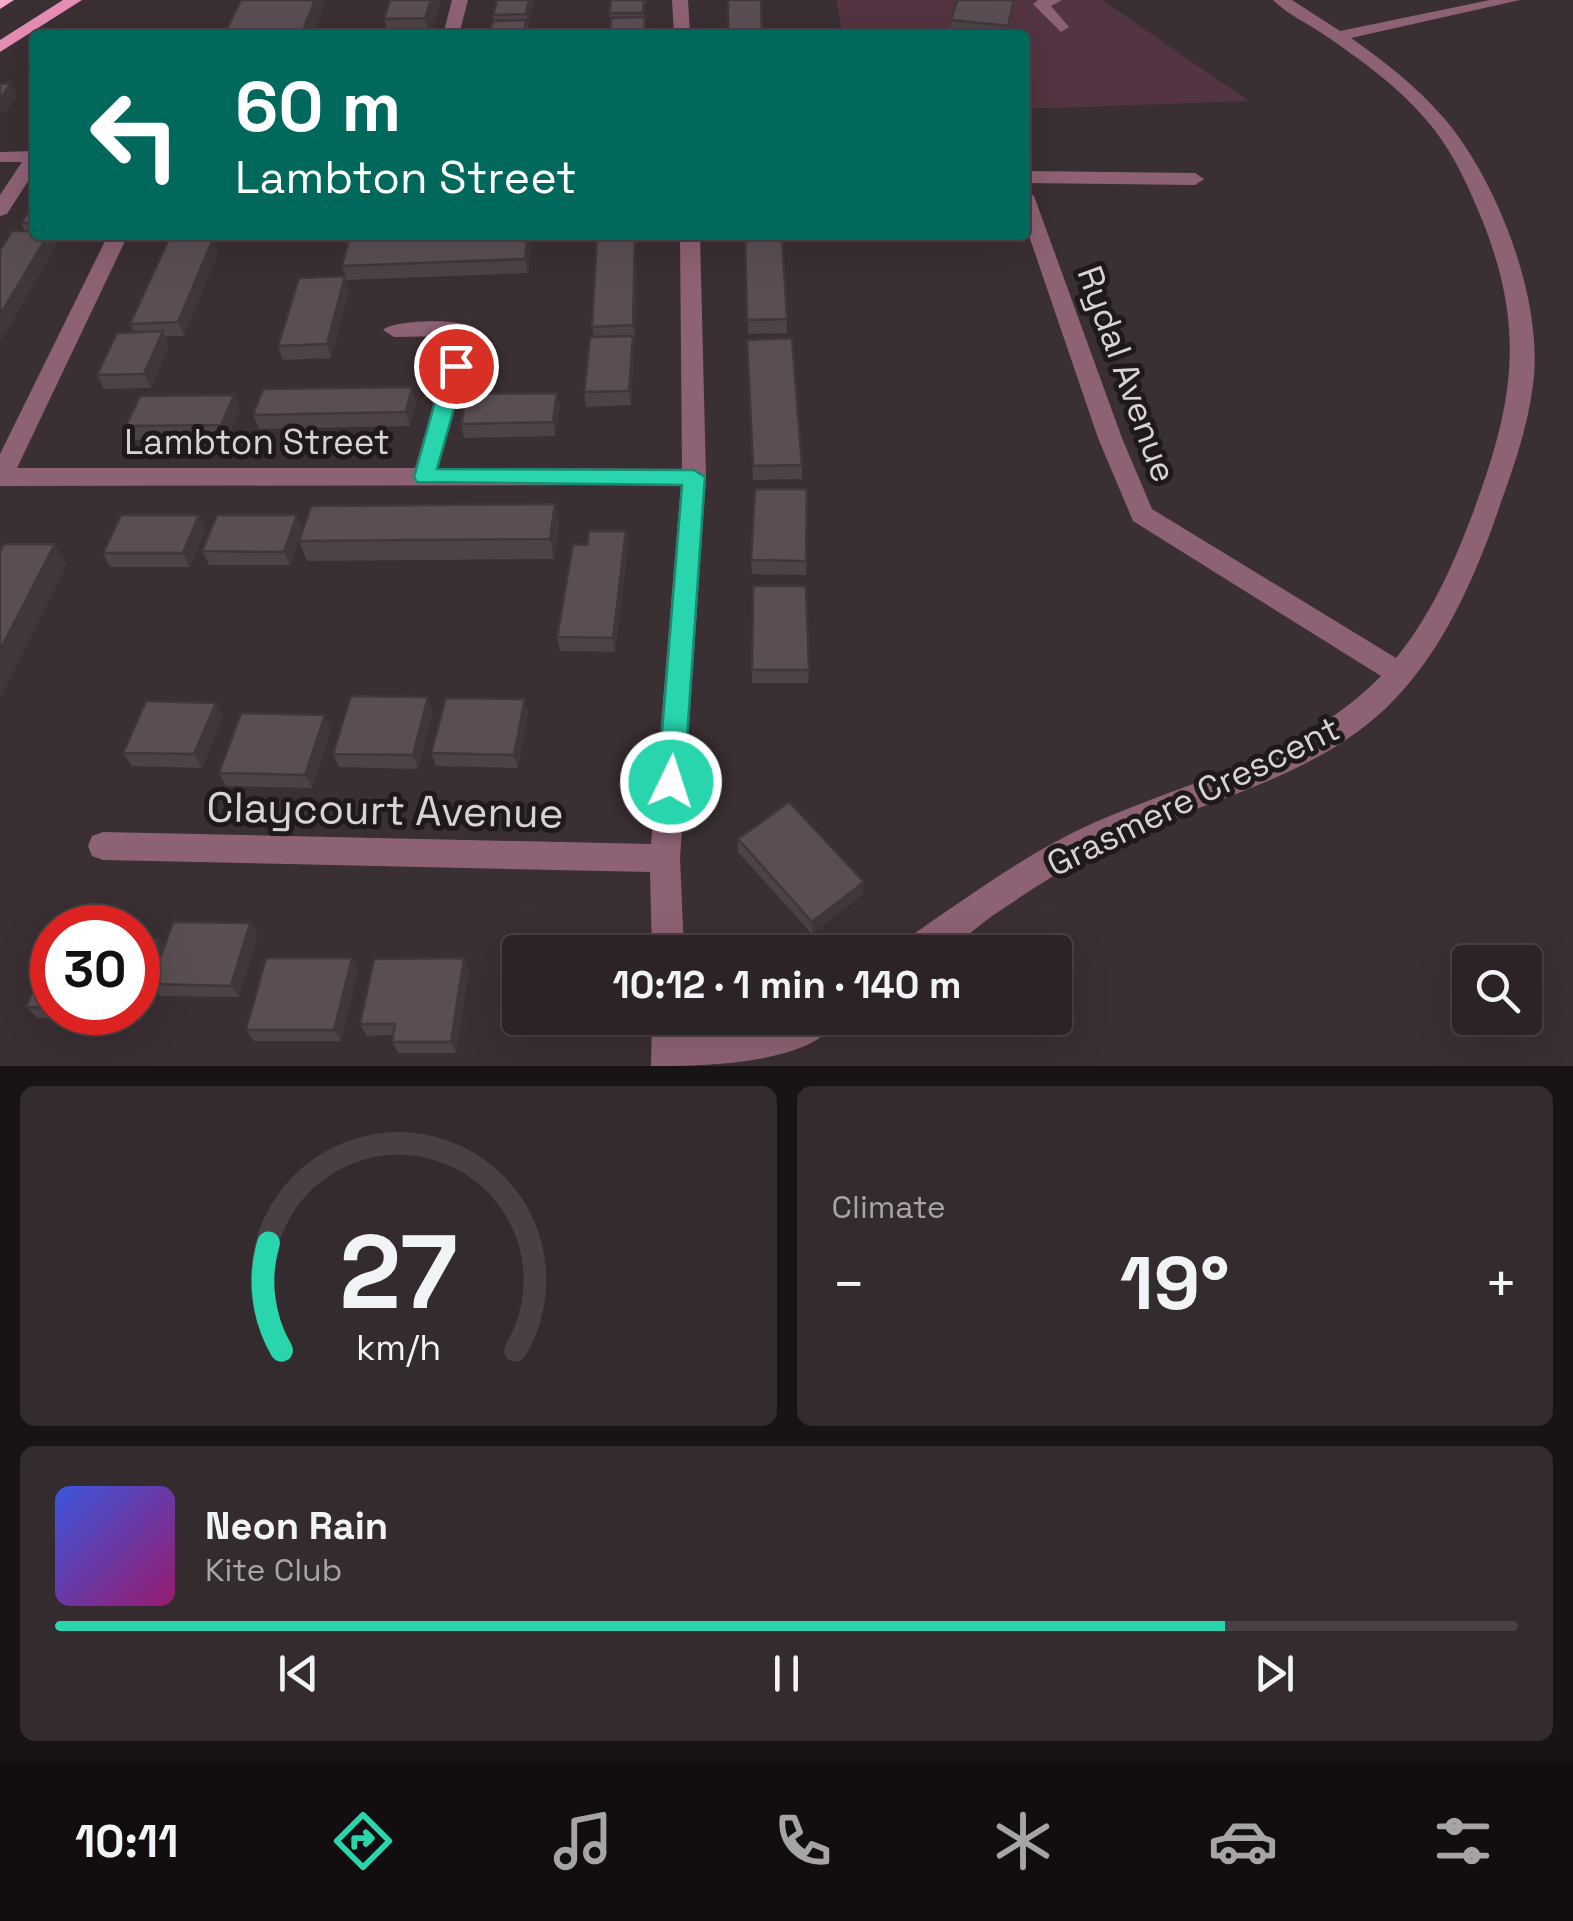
<!DOCTYPE html>
<meta charset="utf-8">
<style>
body{margin:0;font-family:"Space Grotesk",sans-serif;background:#342b2e;color:#f1f3f6;height:100vh;display:flex;flex-direction:column;font-size:38px;white-space:nowrap}
*{box-sizing:border-box;margin:0}
p{font-size:32px;color:#a6a4a7}
.icon{flex:none;width:55px;height:55px;fill:none;stroke:currentColor;stroke-width:2;stroke-linecap:round;stroke-linejoin:round}
.map{position:relative;height:1066px;overflow:hidden}
.drawer{display:flex;flex-direction:column;gap:20px;padding:20px;background:#181315;flex:1}
.drawer>*{flex:none}
.guide{position:absolute;left:30px;top:30px;width:1000px;height:210px;border-radius:10px;box-shadow:0 10px 40px #0002,0 0 0 2px #484043;background:#00695c;color:#fff;overflow:hidden}
.buttons{position:absolute;left:1452px;top:945px;display:grid;gap:20px}
.buttons a{display:grid;place-items:center;width:90px;height:90px;border-radius:10px;background:#2c2326;box-shadow:0 10px 40px #0002,0 0 0 2px #484043;font-size:50px}
.speed{position:absolute;left:30px;top:905px;display:flex;gap:20px;font-size:50px;font-weight:700;text-align:center}
.speed>*{display:grid;place-content:center;width:130px;height:130px;border-radius:50%;background:#2c2326;box-shadow:0 10px 40px #0002,0 0 0 2px #484043;line-height:1}
.speed .limit{border:15px solid #d22;background:#fff;color:#111}
.pin{position:absolute;display:grid;place-items:center;width:85px;height:85px;color:#fff;margin:-42px;border:5px solid #fff;border-radius:50%;box-shadow:0 2px 10px #0007}
.me{position:absolute;width:110px;margin:-55px;rotate:4deg;stroke-linejoin:round;filter:drop-shadow(0 0 8px #0008)}
.turn{display:flex;align-items:center;gap:35px;height:210px;padding:0 40px;font-size:45px}
.turn .icon{width:130px;height:130px;stroke-width:2.5}
.turn b{display:block;font-size:70px;line-height:85px}
.big{font-size:75px;font-weight:700;line-height:1.1}
.drawer .tile{flex:1;display:flex;flex-direction:column;justify-content:center;gap:15px;min-width:0;padding:0 35px;border-radius:15px;background:#342b2e}
.drawer .dial{align-items:center;gap:0}
.dial svg{height:260px;overflow:visible;fill:none;stroke:#484043;stroke-width:7;stroke-linecap:round;text-anchor:middle}
.dial text{fill:#f1f3f6;stroke:none}
.song{display:flex;align-items:center;gap:30px}
.cover{width:120px;height:120px;border-radius:15px;background:linear-gradient(135deg,hsl(230 70% 55%),hsl(320 70% 35%))}
.played{height:10px;border-radius:5px;background:linear-gradient(90deg,#28d5ad 80%,#484043 80%)}
.keys{display:flex;justify-content:space-around;direction:ltr}
.heat{display:flex;justify-content:space-between;align-items:center;font-size:55px;direction:ltr}
.drawer .tiles{flex:1;display:grid;gap:20px;grid-template-columns:1fr 1fr}
.tile:last-child{grid-column:span 2}
.trip{position:absolute;left:502px;top:935px;width:570px;height:100px;border-radius:10px;background:#2c2326;box-shadow:0 10px 40px #0002,0 0 0 2px #484043;font-weight:700;line-height:100px;text-align:center}
.tabs{display:flex;height:160px;justify-content:space-around;align-items:center;background:#120e0f;color:#a6a4a7}
.tabs .icon{width:70px;height:70px}
.tabs .active{color:#28d5ad}
.tabs b{font-size:45px;color:#f1f3f6}
.map>svg:first-child{display:block}
.green{fill:#533442}
.lines{fill:none;stroke-linecap:round;stroke-linejoin:round}
.minor{fill:#8d6274;fill-rule:evenodd}
.major{fill:#e68eb5;fill-rule:evenodd}
.highway{fill:#fda8cd;fill-rule:evenodd}
.wall{fill:#4d4347}
.shaded-wall{fill:#3f373a}
.building{fill:#5a4e53;stroke:#3f373a;stroke-width:2.5}
.route{fill:#28d5ad;stroke:#1a8a70;stroke-width:2.5}
.labels{text-anchor:middle;dominant-baseline:central;stroke-width:10;stroke-linejoin:round;paint-order:stroke}
.street-label{font-size:35px;fill:#d9d2d4;stroke:#1e191b}
.near-street-label{font-size:42px;fill:#d9d2d4;stroke:#1e191b}
</style>
<div class="map">
<svg width="1573" height="1066" viewBox="0 0 1573 1066">
<rect width="100%" height="100%" fill="#3a2f33"/>
<path class="green" d="M 836,0 L 1102,0 L 1249,101 L 1025,109 L 1025,35 L 843,35 Z"/>
<g class="lines">
<path class="minor" d="M 452,0 L 468,0 L 459,35 L 443,35 Z
M 672,0 L 688,0 L 690,35 L 674,35 Z
M 1062,0 L 1051,6 L 1069,27 L 1061,32 L 1033,4 L 1038,0 Z
M 1273,0 L 1292,0 L 1340,31 L 1490,0 L 1520,0 L 1351,38 C 1384,61 1416,86 1443,117 C 1496,178 1541,294 1534,376 C 1529,429 1509,479 1492,528 C 1468,593 1436,661 1385,709 C 1306,783 1196,801 1102,849 C 1063,868 1028,892 992,916 C 977,927 960,943 943,951 C 931,956 911,952 898,952 L 903,941 C 964,900 1023,855 1091,824 C 1190,780 1302,757 1381,676 L 1133,521 L 1098,438 L 1025,224 L 1025,190 L 1034,196 L 1122,438 L 1152,509 L 1396,658 C 1432,614 1454,563 1474,510 C 1513,404 1526,331 1483,222 C 1470,190 1455,156 1433,128 C 1404,91 1363,61 1323,34 C 1307,23 1287,14 1273,0 Z
M 35,151 L 35,170 L 7,214 L 0,216 L 0,195 L 22,162 L 0,162 L 0,152 Z
M 1025,171 L 1195,173 L 1204,179 L 1195,185 L 1025,183 Z
M 108,235 L 128,235 L 17,468 L 415,468 L 453,336 L 394,337 L 383,330 C 394,319 466,318 477,329 L 438,468 L 682,469 L 680,235 L 700,235 L 706,477 L 680,858 L 684,952 L 652,952 L 650,872 L 103,860 L 92,856 L 88,846 L 92,836 L 103,832 L 651,844 L 681,485 L 0,486 L 0,454 Z
M 652,1018 L 686,1018 L 686,1029 C 737,1028 787,1015 837,1018 C 817,1066 692,1066 651,1066 Z"/>
<path class="major" d="M 63,0 L 82,0 L 0,52 L 0,40 Z"/>
<path class="highway" d="M 0,0 L 14,0 L 0,9 Z"/>
</g>
<path class="wall" d="M 390,0 L 441,0 L 430,35 L 388,35 L 384,19 Z
M 497,0 L 534,0 L 528,27 L 528,33 L 494,21 L 493,15 Z
M 646,0 L 644,17 L 611,25 L 609,13 Z
M 1014,0 L 1007,35 L 976,35 L 950,32 L 951,20 Z
M 35,201 L 35,235 L 70,235 L 54,236 L 57,244 L 0,342 L 0,250 L 25,231 L 21,223 Z
M 164,235 L 218,235 L 214,243 L 218,253 L 184,336 L 165,336 L 169,345 L 151,388 L 104,389 L 97,375 L 134,332 L 130,324 L 167,242 Z
M 529,235 L 531,247 L 528,273 L 346,280 L 349,290 L 331,358 L 283,360 L 278,346 L 345,276 L 342,266 Z
M 597,235 L 636,235 L 635,339 L 633,339 L 634,350 L 631,405 L 586,407 L 584,392 L 594,337 L 592,327 Z
M 745,235 L 787,319 L 787,333 L 748,334 Z
M 747,340 L 802,465 L 802,479 L 753,480 Z
M 557,393 L 560,407 L 555,436 L 464,438 L 461,424 Z
M 234,395 L 240,409 L 227,439 L 133,440 L 126,426 Z
M 416,401 L 410,426 L 259,429 L 253,415 Z
M 807,489 L 806,575 L 752,574 L 751,560 Z
M 555,504 L 559,524 L 554,559 L 307,561 L 299,541 Z
M 199,515 L 206,529 L 190,567 L 110,567 L 103,553 Z
M 297,515 L 302,529 L 290,565 L 209,565 L 202,551 Z
M 626,531 L 628,545 L 615,652 L 560,651 L 557,637 L 587,545 Z
M 752,670 L 809,670 L 808,683 L 752,683 Z
M 433,711 L 418,769 L 339,767 L 333,754 Z
M 528,713 L 518,768 L 436,766 L 431,753 Z
M 223,716 L 202,768 L 132,766 L 123,753 Z
M 331,729 L 312,788 L 226,786 L 219,773 Z
M 738,839 L 863,894 L 812,934 L 738,852 Z
M 258,935 L 239,997 L 161,996 L 154,988 L 141,1021 L 38,1018 L 26,1007 L 52,959 L 52,1012 L 138,1012 L 159,939 L 165,947 Z
M 352,958 L 358,970 L 341,1041 L 254,1041 L 246,1030 Z
M 464,958 L 469,970 L 456,1053 L 398,1053 L 392,1042 L 393,1035 L 367,1036 L 360,1024 Z"/>
<path class="shaded-wall" d="M 315,0 L 323,0 L 324,7 L 314,35 L 301,35 Z
M 431,0 L 441,0 L 429,35 L 425,18 Z
M 529,0 L 534,0 L 528,27 L 526,14 Z
M 11,83 L 17,96 L 4,116 L 0,108 L 0,99 Z
M 48,235 L 53,235 L 57,244 L 0,342 L 0,315 Z
M 210,235 L 218,235 L 214,243 L 218,253 L 184,336 L 178,322 L 212,241 Z
M 529,235 L 531,247 L 528,273 L 525,259 Z
M 635,235 L 636,235 L 635,339 L 633,325 Z
M 345,276 L 349,290 L 331,358 L 327,344 Z
M 163,331 L 169,345 L 151,388 L 144,374 Z
M 633,336 L 634,350 L 631,405 L 629,391 Z
M 412,387 L 416,401 L 410,426 L 406,412 Z
M 557,393 L 560,407 L 555,436 L 553,422 Z
M 234,395 L 240,409 L 227,439 L 221,425 Z
M 555,504 L 559,524 L 554,559 L 550,539 Z
M 199,515 L 206,529 L 190,567 L 183,553 Z
M 297,515 L 302,529 L 290,565 L 284,552 Z
M 626,531 L 628,545 L 615,652 L 613,638 Z
M 55,544 L 67,564 L 0,698 L 0,650 Z
M 428,697 L 433,711 L 418,769 L 413,755 Z
M 525,699 L 528,713 L 518,768 L 514,755 Z
M 216,703 L 223,716 L 202,768 L 194,754 Z
M 325,715 L 331,729 L 312,788 L 305,775 Z
M 864,882 L 863,894 L 812,934 L 812,922 Z
M 250,923 L 258,935 L 239,997 L 231,986 Z
M 159,939 L 168,951 L 151,984 L 154,988 L 141,1021 L 134,1012 L 138,1012 L 138,993 Z
M 352,958 L 358,970 L 341,1041 L 334,1030 Z
M 464,958 L 469,970 L 456,1053 L 451,1042 Z"/>
<path class="building" d="M 241,0 L 315,0 L 301,35 L 224,35 Z
M 390,0 L 431,0 L 425,18 L 384,19 Z
M 497,0 L 529,0 L 526,14 L 493,15 Z
M 611,0 L 644,0 L 643,13 L 609,13 Z
M 728,0 L 761,0 L 762,35 L 728,35 Z
M 957,0 L 1014,0 L 1008,26 L 951,20 Z
M 645,17 L 644,35 L 610,35 L 611,18 Z
M 526,20 L 524,35 L 489,35 L 493,21 Z
M 11,83 L 0,99 L 0,84 Z
M 35,201 L 35,223 L 21,223 Z
M 12,231 L 35,231 L 35,235 L 48,235 L 0,315 L 0,250 Z
M 479,235 L 528,235 L 525,259 L 342,266 L 349,239 Z
M 597,235 L 635,235 L 633,325 L 592,327 Z
M 745,235 L 782,235 L 787,319 L 747,320 Z
M 213,239 L 178,322 L 130,324 L 168,241 Z
M 345,276 L 327,344 L 278,346 L 299,278 Z
M 163,331 L 144,374 L 97,375 L 117,333 Z
M 633,336 L 629,391 L 584,392 L 590,337 Z
M 792,338 L 802,465 L 753,466 L 747,340 Z
M 412,387 L 406,412 L 253,415 L 263,389 Z
M 557,393 L 553,422 L 461,424 L 467,394 Z
M 234,395 L 221,425 L 126,426 L 140,396 Z
M 755,489 L 807,489 L 806,561 L 751,560 Z
M 555,504 L 550,539 L 299,541 L 311,506 Z
M 121,515 L 199,515 L 183,553 L 103,553 Z
M 217,515 L 297,515 L 284,552 L 202,551 Z
M 589,531 L 626,531 L 613,638 L 557,637 L 573,544 L 587,545 Z
M 4,544 L 55,544 L 0,650 L 0,552 Z
M 753,586 L 806,586 L 809,670 L 752,670 Z
M 351,696 L 428,697 L 413,755 L 333,754 Z
M 446,698 L 525,699 L 514,755 L 431,753 Z
M 146,701 L 216,703 L 194,754 L 123,753 Z
M 241,713 L 325,715 L 305,775 L 219,773 Z
M 789,802 L 864,882 L 812,922 L 738,839 Z
M 173,922 L 250,923 L 231,986 L 151,984 Z
M 138,938 L 159,939 L 138,993 Z
M 266,958 L 352,958 L 334,1030 L 246,1030 Z
M 464,958 L 451,1042 L 392,1042 L 395,1024 L 360,1024 L 374,959 Z
M 47,959 L 52,959 L 52,1008 L 26,1007 Z"/>
<path class="route" d="M 456,360 L 466,366 L 437,469 L 694,470 L 705,477 L 684,782 L 680,790 L 671,793 L 662,790 L 658,782 L 682,485 L 417,482 L 414,477 L 445,366 Z"/>
<g class="labels">
<g class="street-label">
<text transform="translate(1127 374) rotate(70)">Rydal Avenue</text>
<text x="257" y="442">Lambton Street</text>
<text transform="translate(1193 796) rotate(-26)">Grasmere Crescent</text>
</g>
<g class="near-street-label">
<text transform="translate(385 810) rotate(1)">Claycourt Avenue</text>
</g>
</g>
</svg>
<div class="buttons">
<a><svg class="icon" aria-label="search" viewBox="0 0 24 24"><circle cx="10" cy="10" r="6"/><path d="M15 15l6 6"/></svg></a>
</div>
<div class="speed"><div class="limit">30</div></div>
<div class="pin" style="left:456px;top:366px;background:#d93025"><svg class="icon" aria-label="arrive" viewBox="0 0 24 24"><path d="M6 21V4h12l-3 4 3 4H6"/></svg></div>
<svg class="me" style="left:671px;top:782px" viewBox="-20 -20 40 40"><circle r="17" fill="#28d5ad" stroke="#fff" stroke-width="3"/><path d="M0-11L8 9 0 5-8 9z" fill="#fff"/></svg>
<div class="trip">10:12 · 1 min · 140 m</div>
<div class="guide">
<div class="turn"><svg class="icon" aria-label="left" viewBox="0 0 24 24"><path d="M17 20v-9H6M10 6l-5 5 5 5"/></svg><div><b>60 m</b>Lambton Street</div></div>
</div>
</div>
<section class="drawer">
<div class="tiles">
<div class="tile dial"><svg viewBox="0 0 100 80">
<path d="M14 69A42 42 0 1 1 86 69"/>
<path d="M14 69A42 42 0 0 1 10 36" stroke="#28d5ad"/>
<text x="50" y="56" font-size="32" font-weight="700">27</text>
<text x="50" y="72" font-size="11">km/h</text>
</svg></div>
<div class="tile"><p>Climate</p>
<div class="heat"><a>−</a><b class="big">19°</b><a>+</a></div>
</div>
<div class="tile">
<div class="song"><i class="cover"></i><div><b>Neon Rain</b><p>Kite Club</p></div></div>
<div class="played"></div>
<div class="keys"><svg class="icon" aria-label="previous" viewBox="0 0 24 24"><path d="M18 5L8 12l10 7zM5 5v14"/></svg><svg class="icon" aria-label="pause" viewBox="0 0 24 24"><path d="M8 5v14M16 5v14"/></svg><svg class="icon" aria-label="next" viewBox="0 0 24 24"><path d="M6 5l10 7-10 7zM19 5v14"/></svg></div>
</div>
</div>
</section>
<nav class="tabs">
<b>10:11</b>
<svg class="icon active" aria-label="directions" viewBox="0 0 24 24"><path d="M12 3l9 9-9 9-9-9zM9 14v-3h6M13 9l2 2-2 2"/></svg>
<svg class="icon" aria-label="music" viewBox="0 0 24 24"><path d="M9 18V5l10-2v13"/><circle cx="6" cy="18" r="3"/><circle cx="16" cy="16" r="3"/></svg>
<svg class="icon" aria-label="phone" viewBox="0 0 24 24"><path d="M5 4h4l2 5-3 2q2 4 5 5l2-3 5 2v4C11 20 4 13 5 4z"/></svg>
<svg class="icon" aria-label="climate" viewBox="0 0 24 24"><path d="M12 3v18M4 7l16 10M4 17L20 7"/></svg>
<svg class="icon" aria-label="car" viewBox="0 0 24 24"><path d="M5 17H2v-5l4-1 3-4h7l3 4 3 1v5h-3M9 17h6M6 11h13"/><circle cx="7" cy="17" r="2"/><circle cx="17" cy="17" r="2"/></svg>
<svg class="icon" aria-label="filters" viewBox="0 0 24 24"><path d="M4 7h16M4 17h16"/><circle cx="9" cy="7" r="2"/><circle cx="15" cy="17" r="2"/></svg>
</nav>
